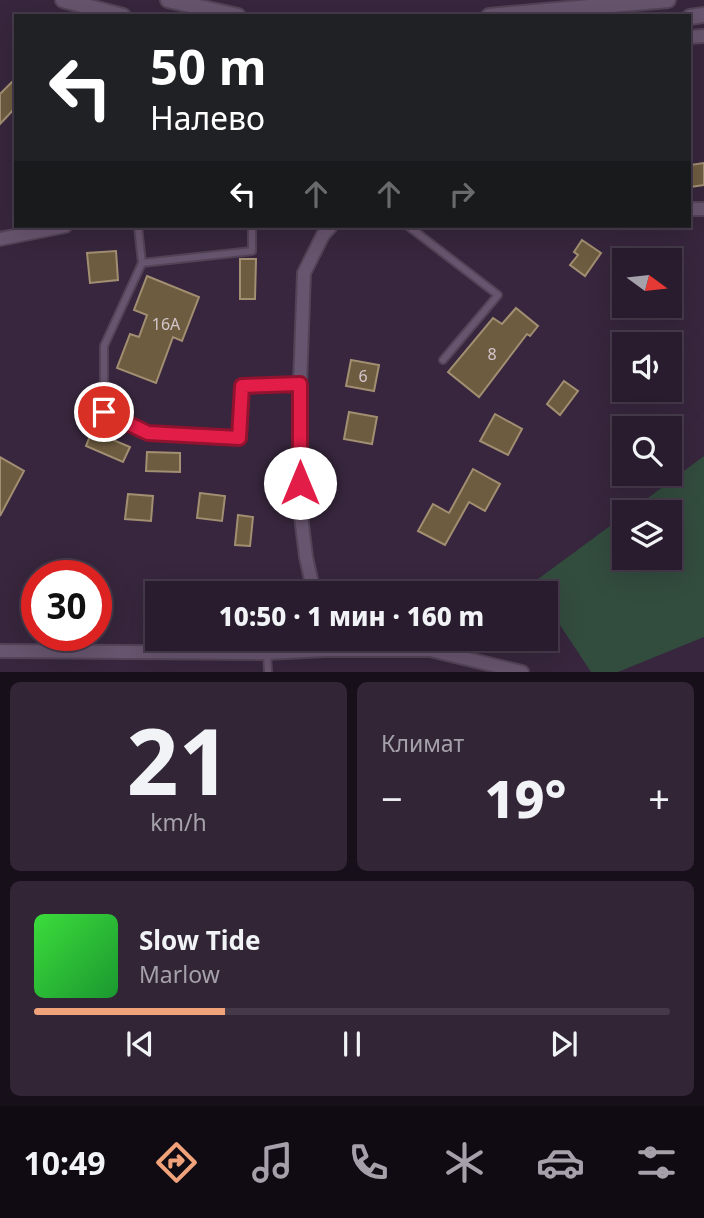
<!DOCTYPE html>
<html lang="ru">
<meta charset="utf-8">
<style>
body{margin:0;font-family:"Noto Sans",sans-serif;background:#312536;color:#f1f3f6;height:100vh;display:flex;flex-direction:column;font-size:26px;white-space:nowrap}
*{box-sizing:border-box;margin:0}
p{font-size:23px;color:#a5a1aa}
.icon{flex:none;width:38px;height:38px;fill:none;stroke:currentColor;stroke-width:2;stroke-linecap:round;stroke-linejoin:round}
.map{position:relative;height:672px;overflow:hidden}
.side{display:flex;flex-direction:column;gap:10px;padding:10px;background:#170f19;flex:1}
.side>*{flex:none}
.top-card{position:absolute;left:14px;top:14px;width:677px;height:214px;border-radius:0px;box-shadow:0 7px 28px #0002,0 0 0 2px #453a4a;background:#202124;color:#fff;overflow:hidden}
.needle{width:46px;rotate:105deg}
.controls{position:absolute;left:612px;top:248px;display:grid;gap:14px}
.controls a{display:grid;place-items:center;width:70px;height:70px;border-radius:0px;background:#291c2e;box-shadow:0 7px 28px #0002,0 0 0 2px #453a4a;font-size:35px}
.speed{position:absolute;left:21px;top:560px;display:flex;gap:14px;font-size:35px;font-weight:700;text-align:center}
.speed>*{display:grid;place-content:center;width:91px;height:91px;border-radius:50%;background:#291c2e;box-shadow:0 7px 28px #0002,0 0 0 2px #453a4a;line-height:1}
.speed .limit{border:10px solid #d22;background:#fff;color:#111}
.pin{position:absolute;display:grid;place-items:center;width:60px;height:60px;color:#fff;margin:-30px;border:4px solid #fff;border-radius:50%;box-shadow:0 2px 7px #0007}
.me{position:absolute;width:77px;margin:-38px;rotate:0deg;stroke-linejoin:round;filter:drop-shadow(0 0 5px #0008)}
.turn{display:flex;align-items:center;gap:24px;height:147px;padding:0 21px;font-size:32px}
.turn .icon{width:91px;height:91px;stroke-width:2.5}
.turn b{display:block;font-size:49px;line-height:60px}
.lanes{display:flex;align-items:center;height:66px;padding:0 21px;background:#0003;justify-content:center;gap:35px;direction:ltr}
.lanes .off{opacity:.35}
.big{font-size:52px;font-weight:800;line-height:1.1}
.side .tile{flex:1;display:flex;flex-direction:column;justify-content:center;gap:10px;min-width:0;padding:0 24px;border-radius:10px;background:#312536}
.side .dial{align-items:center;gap:0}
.dial b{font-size:91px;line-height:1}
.song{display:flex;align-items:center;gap:21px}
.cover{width:84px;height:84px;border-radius:10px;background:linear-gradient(135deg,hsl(120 70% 55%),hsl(130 70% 35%))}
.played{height:7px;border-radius:4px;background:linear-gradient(90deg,#f0a27a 30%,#453a4a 30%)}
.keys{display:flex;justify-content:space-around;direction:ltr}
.heat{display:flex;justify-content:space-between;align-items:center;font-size:38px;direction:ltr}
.side .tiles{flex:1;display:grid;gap:10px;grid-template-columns:1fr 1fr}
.tile:last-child{grid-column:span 2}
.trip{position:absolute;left:145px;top:581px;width:413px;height:70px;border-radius:0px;background:#291c2e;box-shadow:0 7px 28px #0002,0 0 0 2px #453a4a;font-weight:800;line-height:70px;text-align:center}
.dock{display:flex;height:112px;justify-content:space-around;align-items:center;background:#100b12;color:#a5a1aa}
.dock .icon{width:49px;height:49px}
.dock .selected{color:#f0a27a}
.dock b{font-size:32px;color:#f1f3f6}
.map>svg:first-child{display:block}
.green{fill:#324c3e}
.building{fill:#6e5c40;stroke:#a28f72;stroke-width:2}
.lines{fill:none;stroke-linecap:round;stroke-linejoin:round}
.service-casing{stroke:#534357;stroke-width:10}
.minor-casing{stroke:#534357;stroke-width:16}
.tertiary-casing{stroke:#534357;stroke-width:18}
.service{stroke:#67546e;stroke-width:6}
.minor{stroke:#67546e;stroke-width:12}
.tertiary{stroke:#67546e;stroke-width:14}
.route-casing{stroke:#92132f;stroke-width:18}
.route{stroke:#e11d48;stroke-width:12}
.labels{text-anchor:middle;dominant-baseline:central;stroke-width:7;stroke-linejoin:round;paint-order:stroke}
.number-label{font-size:16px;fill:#d4c7cc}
</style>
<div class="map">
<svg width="704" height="672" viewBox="0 0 704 672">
<rect width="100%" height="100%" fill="#37263d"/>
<path class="green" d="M 704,456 L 704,637 L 618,672 L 591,672 L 554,616 L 550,621 L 546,620 L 546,593 L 519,593 L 625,515 L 625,558 L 670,558 L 670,513 L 628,513 Z"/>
<path class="building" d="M 16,78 L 16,107 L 0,124 L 0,94 Z
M 704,163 L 704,185 L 690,187 L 690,165 Z
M 582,240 L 601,253 L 585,276 L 570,265 L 578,255 L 574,252 Z
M 116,251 L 118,280 L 90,283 L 87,253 Z
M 240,259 L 256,259 L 255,299 L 240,299 Z
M 147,276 L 199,297 L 182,341 L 173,337 L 156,383 L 117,368 L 130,334 L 139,337 L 147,315 L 134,310 Z
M 516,308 L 538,326 L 530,336 L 527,334 L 479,397 L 448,372 L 493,318 L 502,324 Z
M 351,360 L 379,365 L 374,391 L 346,386 Z
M 564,381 L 578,391 L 560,415 L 547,404 Z
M 349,412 L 377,417 L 372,444 L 344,439 Z
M 495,414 L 522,429 L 508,455 L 480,441 Z
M 92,431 L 130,447 L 123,462 L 86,446 Z
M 147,452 L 180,453 L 180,472 L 146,471 Z
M 0,457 L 24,471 L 0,516 Z
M 473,469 L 500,484 L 485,511 L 469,502 L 445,545 L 418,531 L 433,504 L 449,513 Z
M 200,493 L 225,496 L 222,521 L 197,518 Z
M 128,494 L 153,496 L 151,521 L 125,519 Z
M 238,515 L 253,517 L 250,546 L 235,545 Z"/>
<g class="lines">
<defs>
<path id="service" d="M 138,226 L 142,263 L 104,346 L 104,412 L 148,433 L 239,438 L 242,386 L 300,384
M 408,226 L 498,295 L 443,360
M 142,263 L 252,251 L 252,226
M 267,653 L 268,672"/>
<path id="minor" d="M 690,37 L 704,36
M 690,209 L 704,209
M 0,239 L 65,226
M 314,593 L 306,557 L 300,508 L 300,384 L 304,273 L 323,235 L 331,226
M 0,651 L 267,653 L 325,650 L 430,650 L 522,672"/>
<path id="tertiary" d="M 63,0 L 123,16
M 168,0 L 238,16
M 489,16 L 668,0
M 690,17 L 704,15"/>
</defs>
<use href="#service" class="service-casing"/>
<use href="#minor" class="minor-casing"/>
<use href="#tertiary" class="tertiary-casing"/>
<use href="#service" class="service"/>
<use href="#minor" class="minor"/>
<use href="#tertiary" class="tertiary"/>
</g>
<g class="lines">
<defs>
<path id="route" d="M 104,412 L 148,433 L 239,438 L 242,386 L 300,384 L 300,483"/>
</defs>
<use href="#route" class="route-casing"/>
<use href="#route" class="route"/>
</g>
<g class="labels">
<g class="number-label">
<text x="166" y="324">16А</text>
<text x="492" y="354">8</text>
<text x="363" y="376">6</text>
</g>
</g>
</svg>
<div class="controls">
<a><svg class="needle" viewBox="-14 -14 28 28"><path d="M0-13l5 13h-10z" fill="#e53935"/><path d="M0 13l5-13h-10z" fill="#a5a1aa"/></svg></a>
<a><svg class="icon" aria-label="sound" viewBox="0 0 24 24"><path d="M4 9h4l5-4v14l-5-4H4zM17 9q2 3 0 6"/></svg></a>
<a><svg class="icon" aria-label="search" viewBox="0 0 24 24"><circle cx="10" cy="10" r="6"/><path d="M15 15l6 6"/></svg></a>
<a><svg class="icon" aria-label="layers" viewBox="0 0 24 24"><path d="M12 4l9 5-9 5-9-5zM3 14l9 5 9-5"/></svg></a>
</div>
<div class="speed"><div class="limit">30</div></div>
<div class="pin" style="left:104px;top:412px;background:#d93025"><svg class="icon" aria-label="arrive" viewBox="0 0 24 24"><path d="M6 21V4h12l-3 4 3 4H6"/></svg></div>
<svg class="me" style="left:300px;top:483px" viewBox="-20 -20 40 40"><circle r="19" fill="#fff"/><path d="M0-13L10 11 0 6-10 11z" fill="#e11d48"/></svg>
<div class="trip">10:50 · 1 мин · 160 m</div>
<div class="top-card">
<div class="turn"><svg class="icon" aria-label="left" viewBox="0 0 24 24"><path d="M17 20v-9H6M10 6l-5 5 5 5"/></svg><div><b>50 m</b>Налево</div></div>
<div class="lanes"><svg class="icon" aria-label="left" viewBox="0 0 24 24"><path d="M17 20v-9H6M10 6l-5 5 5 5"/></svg><svg class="icon off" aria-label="ahead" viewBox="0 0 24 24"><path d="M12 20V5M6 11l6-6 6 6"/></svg><svg class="icon off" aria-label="ahead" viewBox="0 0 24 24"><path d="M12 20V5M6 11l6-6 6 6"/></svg><svg class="icon off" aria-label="right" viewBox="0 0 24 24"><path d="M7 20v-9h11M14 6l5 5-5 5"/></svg></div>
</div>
</div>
<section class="side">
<div class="tiles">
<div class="tile dial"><b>21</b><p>km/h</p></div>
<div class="tile"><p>Климат</p>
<div class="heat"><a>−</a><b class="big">19°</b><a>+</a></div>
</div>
<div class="tile">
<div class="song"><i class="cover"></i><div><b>Slow Tide</b><p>Marlow</p></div></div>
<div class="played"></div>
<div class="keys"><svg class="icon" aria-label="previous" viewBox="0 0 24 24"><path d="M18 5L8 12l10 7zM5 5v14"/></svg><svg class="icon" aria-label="pause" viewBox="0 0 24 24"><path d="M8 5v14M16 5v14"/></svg><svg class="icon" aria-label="next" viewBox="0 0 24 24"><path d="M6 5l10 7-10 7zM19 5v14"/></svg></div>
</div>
</div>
</section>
<nav class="dock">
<b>10:49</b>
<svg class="icon selected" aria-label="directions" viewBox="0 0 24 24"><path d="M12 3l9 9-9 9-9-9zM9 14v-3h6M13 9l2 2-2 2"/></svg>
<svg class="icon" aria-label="music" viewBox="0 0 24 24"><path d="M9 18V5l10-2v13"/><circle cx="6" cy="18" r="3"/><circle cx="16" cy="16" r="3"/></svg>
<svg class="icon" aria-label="phone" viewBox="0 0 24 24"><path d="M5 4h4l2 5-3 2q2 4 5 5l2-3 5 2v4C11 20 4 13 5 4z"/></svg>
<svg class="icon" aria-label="climate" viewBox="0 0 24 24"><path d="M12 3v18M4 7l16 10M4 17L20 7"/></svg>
<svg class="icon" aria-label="car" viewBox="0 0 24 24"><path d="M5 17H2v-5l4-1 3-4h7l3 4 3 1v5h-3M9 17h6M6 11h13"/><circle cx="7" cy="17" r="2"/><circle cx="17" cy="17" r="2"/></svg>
<svg class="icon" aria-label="filters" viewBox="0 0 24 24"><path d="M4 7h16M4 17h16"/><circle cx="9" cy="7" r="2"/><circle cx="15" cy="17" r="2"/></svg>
</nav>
